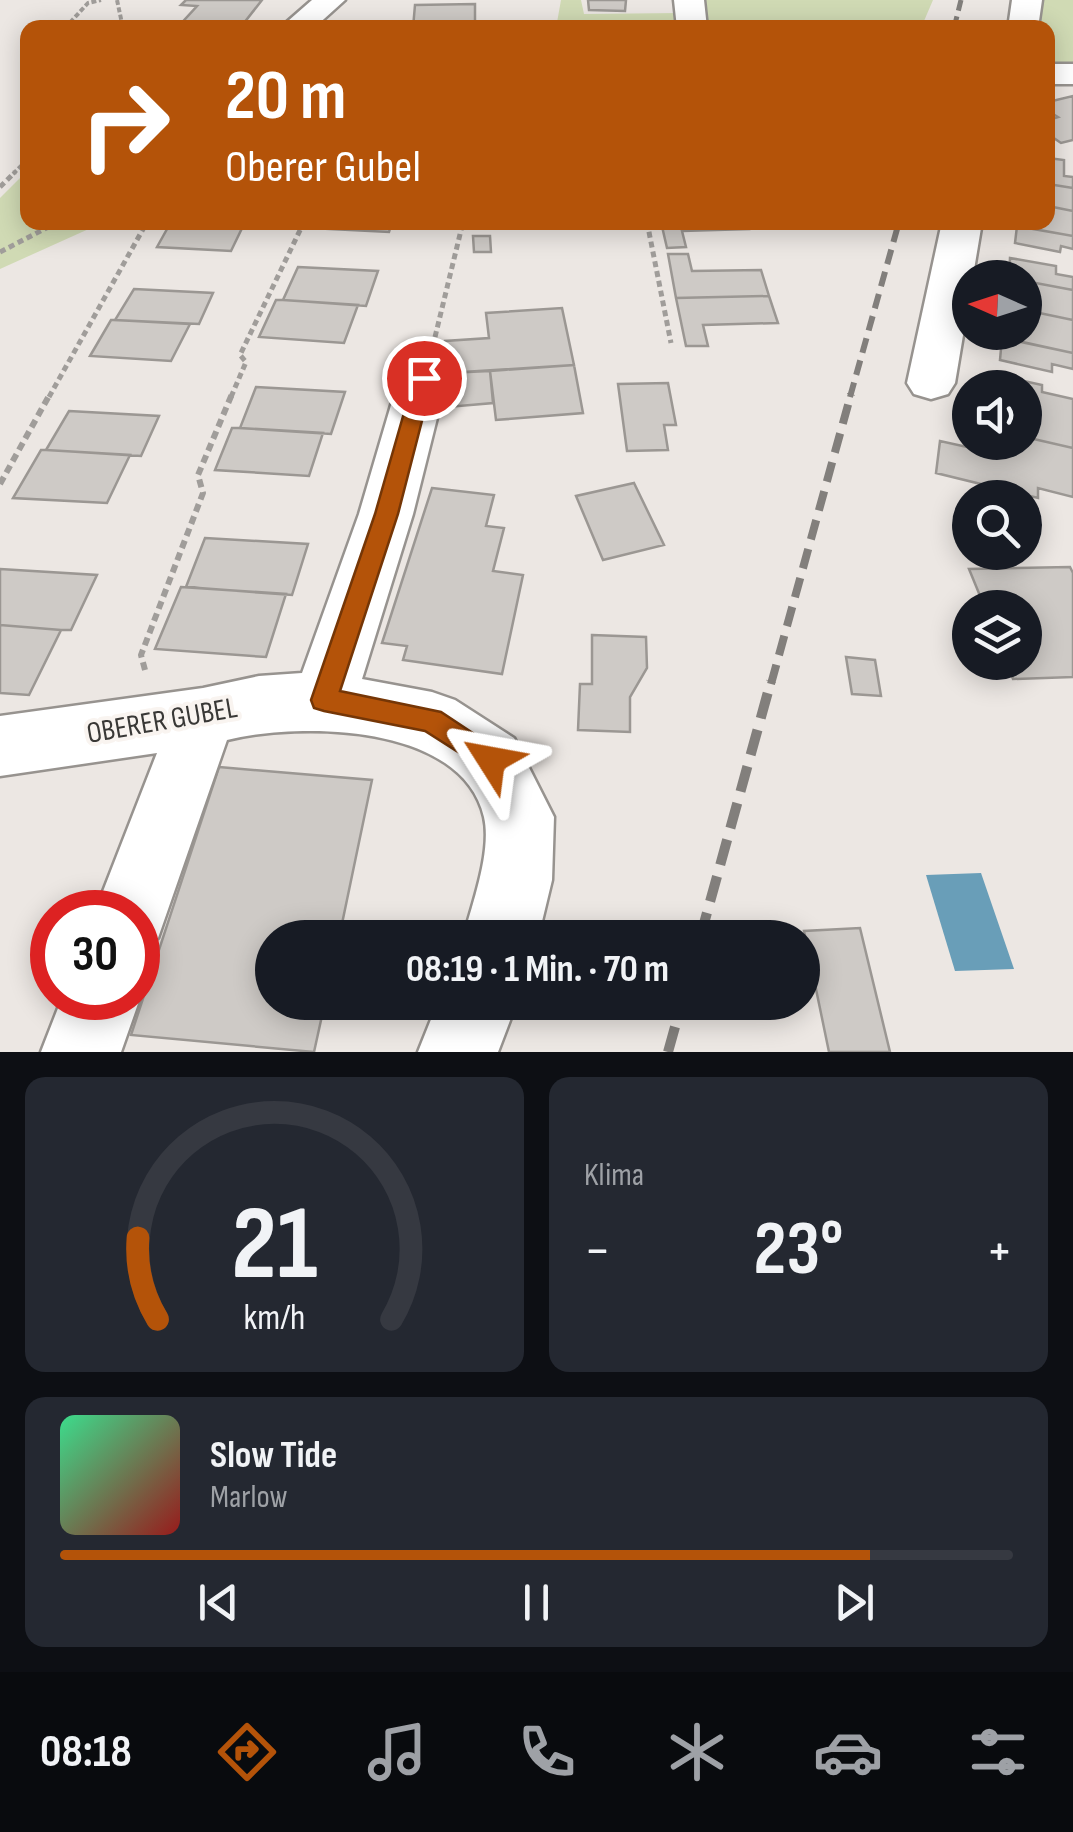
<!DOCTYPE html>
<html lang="de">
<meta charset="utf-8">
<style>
body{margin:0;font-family:"Sofia Sans Condensed",sans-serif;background:#242831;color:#f1f3f6;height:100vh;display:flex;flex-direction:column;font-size:38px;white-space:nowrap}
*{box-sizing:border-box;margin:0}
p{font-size:32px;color:#9ea1a6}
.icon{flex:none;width:55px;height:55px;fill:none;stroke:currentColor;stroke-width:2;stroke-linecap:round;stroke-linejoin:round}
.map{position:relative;height:1052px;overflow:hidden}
.drawer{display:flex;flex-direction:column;gap:25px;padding:25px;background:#0d0f14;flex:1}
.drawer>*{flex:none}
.top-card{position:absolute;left:20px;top:20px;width:1035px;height:210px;border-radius:20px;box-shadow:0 5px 25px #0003;background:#b45309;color:#fff;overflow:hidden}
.needle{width:65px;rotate:273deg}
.buttons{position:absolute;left:952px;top:260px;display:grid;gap:20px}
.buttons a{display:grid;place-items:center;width:90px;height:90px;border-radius:50%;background:#171b24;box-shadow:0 5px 25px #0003;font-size:50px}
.speed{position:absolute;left:30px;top:890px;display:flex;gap:20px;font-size:50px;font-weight:700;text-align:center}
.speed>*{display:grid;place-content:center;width:130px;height:130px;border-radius:50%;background:#171b24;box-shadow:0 5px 25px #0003;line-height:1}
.speed .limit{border:15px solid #d22;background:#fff;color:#111}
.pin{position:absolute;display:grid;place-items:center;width:85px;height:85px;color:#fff;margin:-42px;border:5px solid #fff;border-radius:50%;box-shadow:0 2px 10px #0007}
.me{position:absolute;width:110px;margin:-55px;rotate:304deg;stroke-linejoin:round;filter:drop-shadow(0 0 8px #0008)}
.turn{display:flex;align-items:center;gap:35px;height:210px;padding:0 40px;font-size:45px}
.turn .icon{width:130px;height:130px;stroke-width:2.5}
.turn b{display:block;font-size:70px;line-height:85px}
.big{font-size:75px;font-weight:700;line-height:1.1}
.drawer .card{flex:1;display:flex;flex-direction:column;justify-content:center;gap:15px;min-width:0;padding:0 35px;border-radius:20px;background:#242831}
.drawer .dial{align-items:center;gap:0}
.dial svg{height:260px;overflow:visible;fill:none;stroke:#363941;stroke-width:7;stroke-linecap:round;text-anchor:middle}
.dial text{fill:#f1f3f6;stroke:none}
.song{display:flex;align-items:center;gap:30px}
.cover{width:120px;height:120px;border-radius:15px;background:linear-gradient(135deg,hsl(150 70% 55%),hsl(0 70% 35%))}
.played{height:10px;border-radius:5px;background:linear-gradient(90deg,#b45309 85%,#363941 85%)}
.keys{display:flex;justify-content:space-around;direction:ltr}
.heat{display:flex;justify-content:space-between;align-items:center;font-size:55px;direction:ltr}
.drawer .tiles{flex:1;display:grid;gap:25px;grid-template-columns:1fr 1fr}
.card:last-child{grid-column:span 2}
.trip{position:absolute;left:255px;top:920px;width:565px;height:100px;border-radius:50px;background:#171b24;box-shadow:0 5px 25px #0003;font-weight:700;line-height:100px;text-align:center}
.dock{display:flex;height:160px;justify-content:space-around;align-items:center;background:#090b0e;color:#9ea1a6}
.dock .icon{width:70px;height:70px}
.dock .active{color:#b45309}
.dock b{font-size:45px;color:#f1f3f6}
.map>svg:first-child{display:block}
.green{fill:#d0dab4}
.water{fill:#699eb8}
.building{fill:#cecac6;stroke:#9b9793;stroke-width:2.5}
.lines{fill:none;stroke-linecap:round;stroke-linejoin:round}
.minor-casing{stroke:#97938f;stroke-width:5}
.path-far2{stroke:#a09d9a;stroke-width:4;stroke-dasharray:5 2.5;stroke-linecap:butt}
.path-far1{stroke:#a09d9a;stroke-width:5;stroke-dasharray:6 4;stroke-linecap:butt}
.path{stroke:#a09d9a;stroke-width:6;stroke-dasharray:8 5;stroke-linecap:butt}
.minor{fill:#fff;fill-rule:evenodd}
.rail-far3{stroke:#827f7c;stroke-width:5;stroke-dasharray:12 6;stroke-linecap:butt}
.rail-far2{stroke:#827f7c;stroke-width:6;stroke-dasharray:15 8;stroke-linecap:butt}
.rail-far1{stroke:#827f7c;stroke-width:8;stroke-dasharray:20 10;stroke-linecap:butt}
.rail{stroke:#827f7c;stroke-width:10;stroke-dasharray:26 12;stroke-linecap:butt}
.route{fill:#b45309;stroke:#753606;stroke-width:2.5}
.labels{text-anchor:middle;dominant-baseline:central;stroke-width:8;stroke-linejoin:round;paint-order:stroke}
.street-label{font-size:30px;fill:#393836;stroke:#f9f4f0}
</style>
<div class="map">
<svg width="1073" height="1052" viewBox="0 0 1073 1052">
<rect width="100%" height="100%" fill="#ece7e3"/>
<path class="green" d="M 561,0 L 581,0 L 584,14 L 679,13 L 680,28 L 556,28 Z
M 696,0 L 933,0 L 921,28 L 700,27 Z
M 1039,0 L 1073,0 L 1073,64 L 1048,61 L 1048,28 L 1035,28 Z
M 27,171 L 28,222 L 102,223 L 0,269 L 0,198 Z"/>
<path class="water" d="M 981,873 L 1014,969 L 955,971 L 926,875 Z"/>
<path class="building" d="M 186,0 L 262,0 L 240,28 L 177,28 L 197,6 L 181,5 Z
M 588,0 L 626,0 L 625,11 L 589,10 Z
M 475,4 L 475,28 L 413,28 L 415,5 Z
M 1073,96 L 1073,140 L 1061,143 L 1048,134 L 1048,120 L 1058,117 L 1048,111 L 1048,102 Z
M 1048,158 L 1064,160 L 1064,176 L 1073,177 L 1073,188 L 1048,184 Z
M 1048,184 L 1073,188 L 1073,211 L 1048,206 Z
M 1048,206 L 1073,211 L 1073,236 L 1027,228 L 1027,222 L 1048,222 Z
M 171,222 L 245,222 L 231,251 L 157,247 Z
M 315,222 L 392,222 L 389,232 L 312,228 Z
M 661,222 L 747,222 L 749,229 L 682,231 L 686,247 L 667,248 Z
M 1017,226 L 1073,236 L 1073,249 L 1061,246 L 1060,252 L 1015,243 Z
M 473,236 L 490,236 L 491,252 L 474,252 Z
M 668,254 L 688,254 L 692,271 L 761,270 L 769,296 L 676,298 Z
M 1010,258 L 1056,266 L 1056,274 L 1073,277 L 1073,290 L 1025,281 L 1025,278 L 1009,278 Z
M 298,267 L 378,271 L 366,306 L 283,300 Z
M 1025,281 L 1073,290 L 1073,320 L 1025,310 Z
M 134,289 L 213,293 L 199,324 L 115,320 Z
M 769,296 L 778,323 L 703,325 L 708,346 L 686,346 L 676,298 Z
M 276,300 L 283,300 L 358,305 L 344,343 L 259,337 Z
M 562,308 L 574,365 L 447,373 L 445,341 L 489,338 L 486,313 Z
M 1025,310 L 1073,320 L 1073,353 L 1014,340 L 1014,332 L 1025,332 Z
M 111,320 L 115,320 L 190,324 L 171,361 L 90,356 Z
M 1002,338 L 1073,353 L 1073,369 L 1052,364 L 1052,372 L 1000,360 Z
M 574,365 L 583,413 L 496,420 L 490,371 Z
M 490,371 L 493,403 L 448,407 L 447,373 Z
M 987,373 L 1042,385 L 1042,392 L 1073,399 L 1073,448 L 1025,437 L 1025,388 L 985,388 Z
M 668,383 L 676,425 L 664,425 L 668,450 L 627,451 L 618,384 Z
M 256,387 L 345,392 L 331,434 L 240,428 Z
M 69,411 L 159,416 L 141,456 L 46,450 Z
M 232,428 L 240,428 L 323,433 L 309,476 L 215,470 Z
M 1025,437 L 1073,448 L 1073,497 L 1038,488 L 1038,498 L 936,473 L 940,441 L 976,449 L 976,442 L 1025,442 Z
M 41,450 L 46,450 L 130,455 L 107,503 L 13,498 Z
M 634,483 L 664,545 L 603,560 L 576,496 Z
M 432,488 L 494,495 L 486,526 L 504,528 L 493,571 L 523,575 L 502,674 L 403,660 L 407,646 L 382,643 Z
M 205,538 L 308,544 L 292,595 L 186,587 Z
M 1070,567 L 1073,573 L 1073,677 L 1013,679 L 1007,662 L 1025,662 L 1025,608 L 985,608 L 969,569 Z
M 0,569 L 97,575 L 71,630 L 61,630 L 0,625 Z
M 181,587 L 286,594 L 266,657 L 155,649 Z
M 0,625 L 61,630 L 29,695 L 0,693 Z
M 592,635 L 646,637 L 647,668 L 630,697 L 630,732 L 578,730 L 580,684 L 592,684 Z
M 846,657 L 875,660 L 881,696 L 852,694 Z
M 219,767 L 372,780 L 339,938 L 272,938 L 272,1002 L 325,1002 L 314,1052 L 131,1035 Z
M 860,928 L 890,1052 L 829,1052 L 804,931 Z"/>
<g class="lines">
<defs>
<path id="minor" d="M 312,0 L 345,0 L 314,28 L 280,28 Z
M 674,0 L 704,0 L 707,28 L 677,28 Z
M 1012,0 L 1042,0 L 1038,28 L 1008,28 Z
M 1048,64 L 1073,64 L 1073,84 L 1048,84 Z
M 942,222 L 982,222 L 955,383 L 948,394 L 931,399 L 914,394 L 907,383 Z
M 423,362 L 440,367 L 447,378 L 413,514 L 362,679 L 432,692 L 455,700 L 514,738 L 554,817 L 552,880 L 538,938 L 463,938 C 472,905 492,851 484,817 C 462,723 300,722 227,740 L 158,938 L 138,947 L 138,912 L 95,912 L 157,753 L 0,776 L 0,716 L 203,688 L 259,676 L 302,673 L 359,514 L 399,378 L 406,367 Z
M 138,992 L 140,998 L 121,1052 L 41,1052 L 62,998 L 138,998 Z
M 438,1002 L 517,1002 L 498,1052 L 418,1052 Z"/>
</defs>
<use href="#minor" class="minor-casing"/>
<path class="path-far2" d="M 117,0 L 123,28
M 65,28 L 88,3 L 101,0
M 13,174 L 28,159"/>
<path class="path-far1" d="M 0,187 L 15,172
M 647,222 L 671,343
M 0,252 L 58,222
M 435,337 L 463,222
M 49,397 L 147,222
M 231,397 L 246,362 L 240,355 L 304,222"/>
<path class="path" d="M 0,484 L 50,394
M 145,670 L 141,655 L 203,493 L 198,475 L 232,394"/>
<use href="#minor" class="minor"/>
<path class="rail-far3" d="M 954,28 L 961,0"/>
<path class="rail-far2" d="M 850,397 L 899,222"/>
<path class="rail-far1" d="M 771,684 L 851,394"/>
<path class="rail" d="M 700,938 L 771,681
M 668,1052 L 682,1002"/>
</g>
<path class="route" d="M 424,372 L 433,378 L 398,514 L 340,691 L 441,712 L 500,751 L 504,760 L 500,769 L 491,773 L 425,731 L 324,711 L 314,708 L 311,700 L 375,514 L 414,378 Z"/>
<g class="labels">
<g class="street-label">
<text transform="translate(162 721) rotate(-10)">OBERER GUBEL</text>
</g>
</g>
</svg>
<div class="buttons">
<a><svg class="needle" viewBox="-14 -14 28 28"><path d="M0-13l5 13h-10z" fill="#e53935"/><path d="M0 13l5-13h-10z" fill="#9ea1a6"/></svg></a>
<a><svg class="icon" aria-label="sound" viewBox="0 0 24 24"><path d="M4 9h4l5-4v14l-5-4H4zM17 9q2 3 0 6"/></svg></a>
<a><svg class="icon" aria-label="search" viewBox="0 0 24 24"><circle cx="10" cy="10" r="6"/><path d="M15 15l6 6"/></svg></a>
<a><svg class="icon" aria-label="layers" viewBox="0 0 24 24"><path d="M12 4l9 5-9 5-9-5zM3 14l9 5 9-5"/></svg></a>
</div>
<div class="speed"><div class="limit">30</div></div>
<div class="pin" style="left:424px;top:378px;background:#d93025"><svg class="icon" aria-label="arrive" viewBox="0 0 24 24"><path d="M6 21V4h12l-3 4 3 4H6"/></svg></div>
<svg class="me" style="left:491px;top:760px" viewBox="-20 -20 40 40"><path d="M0-17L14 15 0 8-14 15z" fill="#b45309" stroke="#fff" stroke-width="4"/></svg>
<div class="trip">08:19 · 1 Min. · 70 m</div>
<div class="top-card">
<div class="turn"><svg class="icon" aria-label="right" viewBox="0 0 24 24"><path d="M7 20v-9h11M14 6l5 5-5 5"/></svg><div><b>20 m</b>Oberer Gubel</div></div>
</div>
</div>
<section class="drawer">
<div class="tiles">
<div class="card dial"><svg viewBox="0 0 100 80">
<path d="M14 69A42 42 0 1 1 86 69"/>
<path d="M14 69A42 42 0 0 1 8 44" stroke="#b45309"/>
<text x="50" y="56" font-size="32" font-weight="700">21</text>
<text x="50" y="72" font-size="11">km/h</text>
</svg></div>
<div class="card"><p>Klima</p>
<div class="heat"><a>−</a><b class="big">23°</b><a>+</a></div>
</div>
<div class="card">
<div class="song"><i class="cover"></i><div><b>Slow Tide</b><p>Marlow</p></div></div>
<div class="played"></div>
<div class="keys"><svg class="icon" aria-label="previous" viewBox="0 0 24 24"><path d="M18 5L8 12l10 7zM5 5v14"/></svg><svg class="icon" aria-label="pause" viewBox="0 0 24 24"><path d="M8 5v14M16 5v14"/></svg><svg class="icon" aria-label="next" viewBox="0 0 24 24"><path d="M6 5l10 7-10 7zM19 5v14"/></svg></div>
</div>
</div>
</section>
<nav class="dock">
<b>08:18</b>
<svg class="icon active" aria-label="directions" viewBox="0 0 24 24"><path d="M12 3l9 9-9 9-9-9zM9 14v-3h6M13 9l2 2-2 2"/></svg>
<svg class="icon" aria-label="music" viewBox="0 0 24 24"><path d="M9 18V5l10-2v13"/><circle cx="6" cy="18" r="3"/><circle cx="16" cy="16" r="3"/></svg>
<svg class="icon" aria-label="phone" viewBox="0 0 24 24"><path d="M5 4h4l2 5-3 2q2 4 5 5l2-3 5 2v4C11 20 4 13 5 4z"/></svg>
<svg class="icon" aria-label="climate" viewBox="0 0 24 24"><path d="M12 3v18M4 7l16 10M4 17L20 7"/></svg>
<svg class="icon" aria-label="car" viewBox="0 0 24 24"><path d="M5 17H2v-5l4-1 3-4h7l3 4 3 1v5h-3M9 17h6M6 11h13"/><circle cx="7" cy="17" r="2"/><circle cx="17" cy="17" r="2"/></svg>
<svg class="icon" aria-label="filters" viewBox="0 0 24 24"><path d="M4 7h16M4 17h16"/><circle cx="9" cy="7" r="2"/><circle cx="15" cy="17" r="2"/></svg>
</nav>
